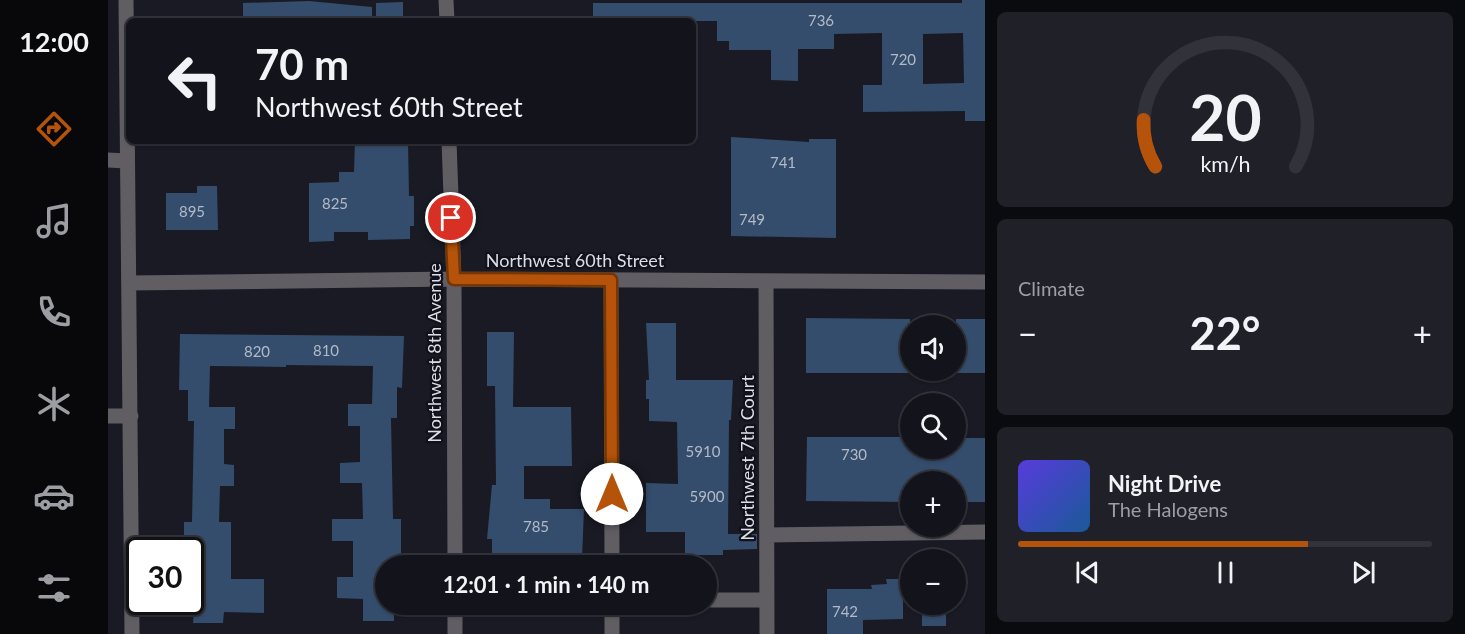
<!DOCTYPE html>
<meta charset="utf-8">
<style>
body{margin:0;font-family:Lato,sans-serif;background:#202128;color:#f1f3f6;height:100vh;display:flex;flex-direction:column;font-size:22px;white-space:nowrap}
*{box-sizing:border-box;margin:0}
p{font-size:20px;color:#9d9ea3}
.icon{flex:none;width:33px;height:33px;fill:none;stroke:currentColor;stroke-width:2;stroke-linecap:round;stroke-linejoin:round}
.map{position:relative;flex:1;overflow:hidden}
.sheet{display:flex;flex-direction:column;gap:12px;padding:12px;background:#0a0b0f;width:480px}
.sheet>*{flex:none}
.hud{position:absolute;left:18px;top:18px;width:570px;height:126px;border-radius:9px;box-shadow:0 2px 4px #0004,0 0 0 2px #32333a;background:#13141b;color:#f1f3f6;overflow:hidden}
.controls{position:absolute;left:792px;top:315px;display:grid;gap:12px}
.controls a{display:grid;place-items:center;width:66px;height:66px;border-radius:50%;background:#13141b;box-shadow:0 2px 4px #0004,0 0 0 2px #32333a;font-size:30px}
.speed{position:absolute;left:18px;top:537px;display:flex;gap:12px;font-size:30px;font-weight:700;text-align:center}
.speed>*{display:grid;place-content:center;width:78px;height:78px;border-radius:50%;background:#13141b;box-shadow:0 2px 4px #0004,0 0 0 2px #32333a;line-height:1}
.speed .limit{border:3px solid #111;border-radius:9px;background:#fff;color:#111}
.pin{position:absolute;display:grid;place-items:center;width:51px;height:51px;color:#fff;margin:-26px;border:3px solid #fff;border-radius:50%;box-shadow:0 2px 6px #0007}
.me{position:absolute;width:66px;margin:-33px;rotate:0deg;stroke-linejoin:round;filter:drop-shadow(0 0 4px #0008)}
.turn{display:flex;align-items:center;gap:21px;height:126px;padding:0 30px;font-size:27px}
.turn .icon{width:78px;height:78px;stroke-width:2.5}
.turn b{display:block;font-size:42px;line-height:51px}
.big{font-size:45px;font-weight:700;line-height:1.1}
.sheet .card{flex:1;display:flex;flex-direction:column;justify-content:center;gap:9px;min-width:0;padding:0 21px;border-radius:9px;background:#202128}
.sheet .dial{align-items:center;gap:0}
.dial svg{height:156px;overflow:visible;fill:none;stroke:#32333a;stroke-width:7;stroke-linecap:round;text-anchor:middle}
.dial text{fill:#f1f3f6;stroke:none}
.song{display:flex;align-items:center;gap:18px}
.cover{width:72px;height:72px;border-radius:9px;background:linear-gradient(135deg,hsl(250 70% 55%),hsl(210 70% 35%))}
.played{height:6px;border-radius:3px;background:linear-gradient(90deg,#b45309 70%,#32333a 70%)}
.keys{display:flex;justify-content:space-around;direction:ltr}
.heat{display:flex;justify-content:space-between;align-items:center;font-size:33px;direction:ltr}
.trip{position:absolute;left:267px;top:555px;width:342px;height:60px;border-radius:30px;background:#13141b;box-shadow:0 2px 4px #0004,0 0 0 2px #32333a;font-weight:700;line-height:60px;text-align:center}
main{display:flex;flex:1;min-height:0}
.tab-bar{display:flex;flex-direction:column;width:108px;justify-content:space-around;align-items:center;background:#08080b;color:#9d9ea3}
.tab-bar .icon{width:42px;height:42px}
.tab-bar .selected{color:#b45309}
.tab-bar b{font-size:27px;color:#f1f3f6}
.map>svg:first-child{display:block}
.building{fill:#344d6c;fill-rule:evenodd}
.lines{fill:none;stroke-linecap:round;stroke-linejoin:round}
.minor{stroke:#615e63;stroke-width:15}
.route-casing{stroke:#753606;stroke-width:15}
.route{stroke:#b45309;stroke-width:10}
.labels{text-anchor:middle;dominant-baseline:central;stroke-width:4.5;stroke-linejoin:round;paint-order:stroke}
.number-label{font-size:15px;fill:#b3bac7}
.street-label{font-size:18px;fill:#dddee5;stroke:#10111b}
</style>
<main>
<nav class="tab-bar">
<b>12:00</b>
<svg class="icon selected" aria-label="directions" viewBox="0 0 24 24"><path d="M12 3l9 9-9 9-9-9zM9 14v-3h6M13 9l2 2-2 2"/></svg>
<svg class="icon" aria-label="music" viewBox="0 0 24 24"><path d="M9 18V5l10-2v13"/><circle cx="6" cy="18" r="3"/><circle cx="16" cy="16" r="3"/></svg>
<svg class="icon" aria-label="phone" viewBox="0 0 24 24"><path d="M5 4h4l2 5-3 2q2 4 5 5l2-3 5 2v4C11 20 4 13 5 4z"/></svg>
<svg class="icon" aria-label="climate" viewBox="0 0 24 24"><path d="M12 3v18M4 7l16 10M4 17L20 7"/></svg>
<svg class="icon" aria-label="car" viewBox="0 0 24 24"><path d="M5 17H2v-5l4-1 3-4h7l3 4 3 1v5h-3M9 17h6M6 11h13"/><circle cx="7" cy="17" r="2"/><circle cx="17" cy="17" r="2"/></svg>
<svg class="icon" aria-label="filters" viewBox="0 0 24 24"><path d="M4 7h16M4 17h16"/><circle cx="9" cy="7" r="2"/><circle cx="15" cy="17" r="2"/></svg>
</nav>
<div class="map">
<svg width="877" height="634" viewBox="0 0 877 634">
<rect width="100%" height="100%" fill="#191a24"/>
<path class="building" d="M 854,0 L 877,0 L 877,121 L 857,121 L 857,111 L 755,112 L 755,85 L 774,85 L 774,33 L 726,34 L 726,49 L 690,49 L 690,81 L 663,80 L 663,50 L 621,50 L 621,41 L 609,41 L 609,21 L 485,21 L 485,3 L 854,3 ZM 855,33 L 856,83 L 815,84 L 815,34 Z
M 201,1 L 264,7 L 264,21 L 135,21 L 135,3 Z
M 295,2 L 295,21 L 268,21 L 268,3 Z
M 623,137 L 701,142 L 701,139 L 728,139 L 728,238 L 623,236 Z
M 247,141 L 300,141 L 301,196 L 306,196 L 306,226 L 302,226 L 302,239 L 260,240 L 260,232 L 226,232 L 226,241 L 201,242 L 201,183 L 231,182 L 231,172 L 246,172 Z
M 89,186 L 109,186 L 110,230 L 58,230 L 58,193 L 89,193 Z
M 698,318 L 802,319 L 802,373 L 698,373 Z
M 848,319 L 877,319 L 877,373 L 848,373 Z
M 538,323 L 568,323 L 568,380 L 625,380 L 623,420 L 621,420 L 620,534 L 649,534 L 649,549 L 615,550 L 615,555 L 577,555 L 577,532 L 538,532 L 538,483 L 570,484 L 569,422 L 541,421 L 541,399 L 538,399 L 538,380 L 541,380 Z
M 379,332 L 406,332 L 405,407 L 463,407 L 464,466 L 416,466 L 416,499 L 442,499 L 442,509 L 476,509 L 474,559 L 449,560 L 449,554 L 403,554 L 403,557 L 384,557 L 384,539 L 379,539 L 384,485 L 388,485 L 387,386 L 379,386 Z
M 72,334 L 296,336 L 294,388 L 289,387 L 289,418 L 283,418 L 285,519 L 293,519 L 293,563 L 278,563 L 278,604 L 286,604 L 286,621 L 255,621 L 255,599 L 229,598 L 229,577 L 245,577 L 245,541 L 224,541 L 224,519 L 255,519 L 254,483 L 232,483 L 232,463 L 252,462 L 252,426 L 240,426 L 240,404 L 264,404 L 265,366 L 178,365 L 178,367 L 102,366 L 101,407 L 127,407 L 127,429 L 116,429 L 116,464 L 126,465 L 126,486 L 112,486 L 111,522 L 123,522 L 123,579 L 156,579 L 156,613 L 116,612 L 115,623 L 85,623 L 86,611 L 82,611 L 82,550 L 76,550 L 76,522 L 84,522 L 86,421 L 80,421 L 80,390 L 71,390 Z
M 699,437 L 802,437 L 802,448 L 848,448 L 848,438 L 877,438 L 877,502 L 848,502 L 848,482 L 802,482 L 802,502 L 698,501 Z
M 778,579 L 795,579 L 795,619 L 755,620 L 755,634 L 719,634 L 719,589 L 764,589 L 763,585 L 779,584 Z
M 814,604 L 838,604 L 838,626 L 814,626 Z"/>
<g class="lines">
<path class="minor" d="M 18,0 L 24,634
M 338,0 L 339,21
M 341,141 L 346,279 L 347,566
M 0,160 L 18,161
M 503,280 L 504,566
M 658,281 L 659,634
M 21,283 L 346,279 L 877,282
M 0,416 L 23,416
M 659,535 L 877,532
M 598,600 L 659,600
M 347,604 L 347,634
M 504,604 L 504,634"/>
</g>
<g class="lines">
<defs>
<path id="route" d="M 343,218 L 346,279 L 503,280 L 504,494"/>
</defs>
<use href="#route" class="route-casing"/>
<use href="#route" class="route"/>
</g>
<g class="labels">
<g class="number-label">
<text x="713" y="20">736</text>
<text x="795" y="59">720</text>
<text x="675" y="162">741</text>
<text x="227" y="203">825</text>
<text x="84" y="211">895</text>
<text x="644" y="219">749</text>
<text x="218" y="350">810</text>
<text x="149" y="351">820</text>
<text x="595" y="451">5910</text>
<text x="746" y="454">730</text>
<text x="599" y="496">5900</text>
<text x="428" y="526">785</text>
<text x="737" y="611">742</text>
</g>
<g class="street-label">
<text x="467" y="260">Northwest 60th Street</text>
<text transform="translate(326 353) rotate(-90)">Northwest 8th Avenue</text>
<text transform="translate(639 458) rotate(-90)">Northwest 7th Court</text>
</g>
</g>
</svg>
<div class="controls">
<a><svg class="icon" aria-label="sound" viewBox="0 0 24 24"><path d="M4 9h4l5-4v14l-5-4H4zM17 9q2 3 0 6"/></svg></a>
<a><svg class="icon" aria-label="search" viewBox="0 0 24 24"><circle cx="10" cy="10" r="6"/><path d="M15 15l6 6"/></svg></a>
<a>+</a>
<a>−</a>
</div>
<div class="speed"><div class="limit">30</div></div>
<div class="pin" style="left:343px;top:218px;background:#d93025"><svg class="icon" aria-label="arrive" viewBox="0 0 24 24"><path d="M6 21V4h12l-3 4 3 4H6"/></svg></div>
<svg class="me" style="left:504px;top:494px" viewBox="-20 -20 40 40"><circle r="19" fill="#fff"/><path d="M0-13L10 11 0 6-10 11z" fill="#b45309"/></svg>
<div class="trip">12:01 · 1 min · 140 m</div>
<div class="hud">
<div class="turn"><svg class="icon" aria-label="left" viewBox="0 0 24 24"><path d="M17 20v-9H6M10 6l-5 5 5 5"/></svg><div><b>70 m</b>Northwest 60th Street</div></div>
</div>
</div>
<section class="sheet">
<div class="card dial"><svg viewBox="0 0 100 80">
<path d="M14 69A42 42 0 1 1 86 69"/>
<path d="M14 69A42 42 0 0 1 8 45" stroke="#b45309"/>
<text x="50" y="56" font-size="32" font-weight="700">20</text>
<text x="50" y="72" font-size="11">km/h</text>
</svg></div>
<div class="card"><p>Climate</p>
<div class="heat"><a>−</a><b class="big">22°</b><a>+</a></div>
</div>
<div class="card">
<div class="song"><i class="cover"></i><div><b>Night Drive</b><p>The Halogens</p></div></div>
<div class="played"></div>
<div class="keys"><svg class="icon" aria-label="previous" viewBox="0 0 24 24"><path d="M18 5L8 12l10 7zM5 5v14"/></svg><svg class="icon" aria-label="pause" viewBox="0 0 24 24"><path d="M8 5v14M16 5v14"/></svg><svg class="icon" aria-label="next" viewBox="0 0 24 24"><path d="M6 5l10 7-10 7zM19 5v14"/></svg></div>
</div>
</section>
</main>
